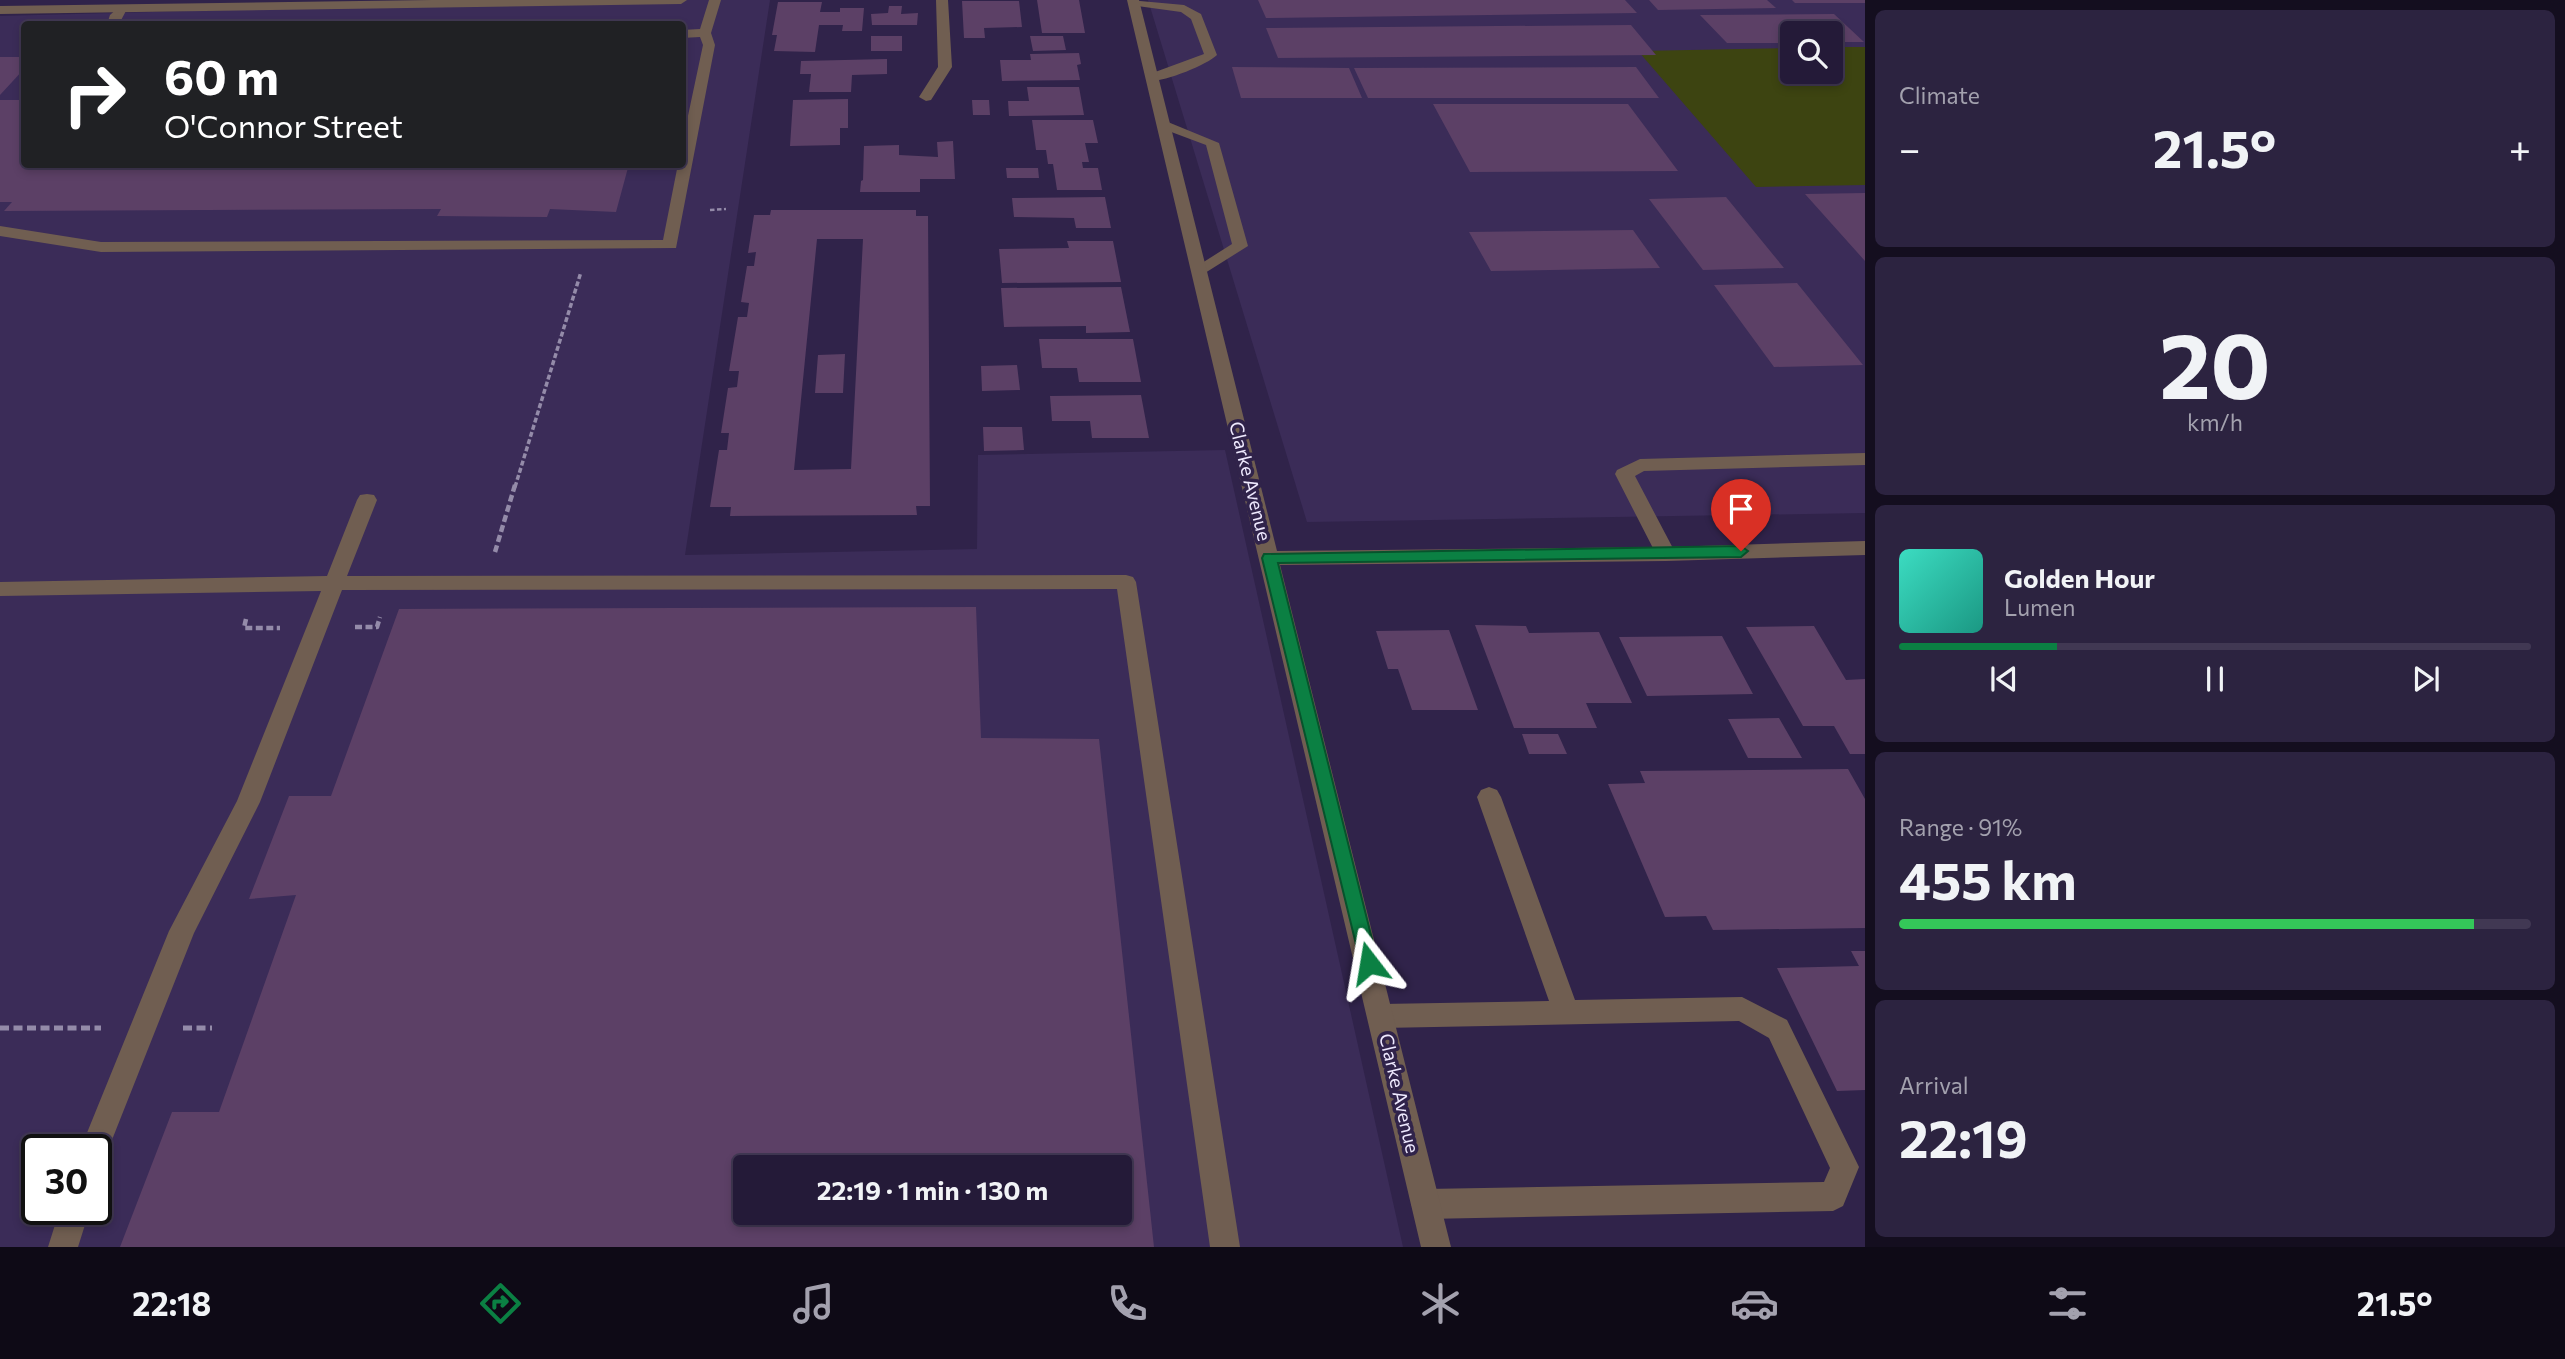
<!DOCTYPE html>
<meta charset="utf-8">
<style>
body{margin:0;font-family:Commissioner,sans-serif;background:#2c2340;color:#f1f3f6;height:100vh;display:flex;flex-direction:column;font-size:26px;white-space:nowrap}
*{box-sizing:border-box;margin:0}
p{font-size:23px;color:#a3a1ae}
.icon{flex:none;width:38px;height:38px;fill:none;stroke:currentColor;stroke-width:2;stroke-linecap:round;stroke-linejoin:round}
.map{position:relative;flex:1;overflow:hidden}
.sheet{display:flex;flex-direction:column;gap:10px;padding:10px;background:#140e1f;width:700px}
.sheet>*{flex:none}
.guide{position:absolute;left:21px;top:21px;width:665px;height:147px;border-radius:7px;box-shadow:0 4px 10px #0003,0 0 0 2px #413853;background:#202124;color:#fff;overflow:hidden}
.fabs{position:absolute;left:1780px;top:21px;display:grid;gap:14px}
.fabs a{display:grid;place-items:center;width:63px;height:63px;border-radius:7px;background:#241a38;box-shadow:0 4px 10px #0003,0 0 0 2px #413853;font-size:35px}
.speed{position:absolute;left:21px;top:1134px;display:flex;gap:14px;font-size:35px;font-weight:700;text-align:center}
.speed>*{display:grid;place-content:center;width:91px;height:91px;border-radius:50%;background:#241a38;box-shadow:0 4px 10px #0003,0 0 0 2px #413853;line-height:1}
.speed .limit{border:4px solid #111;border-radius:10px;background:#fff;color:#111}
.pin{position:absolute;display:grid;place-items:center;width:60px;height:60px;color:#fff;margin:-72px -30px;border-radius:50% 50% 50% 0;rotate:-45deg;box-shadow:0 0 7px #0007}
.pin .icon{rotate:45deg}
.me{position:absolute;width:77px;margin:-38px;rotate:346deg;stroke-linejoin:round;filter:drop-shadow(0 0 5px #0008)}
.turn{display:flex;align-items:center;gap:24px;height:147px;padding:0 28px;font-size:32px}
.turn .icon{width:91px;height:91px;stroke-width:2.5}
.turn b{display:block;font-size:49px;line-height:60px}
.big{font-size:52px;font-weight:700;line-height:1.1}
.sheet .tile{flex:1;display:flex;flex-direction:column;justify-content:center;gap:10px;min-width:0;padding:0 24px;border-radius:10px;background:#2c2340}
.sheet .dial{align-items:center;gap:0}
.dial b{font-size:91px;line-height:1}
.song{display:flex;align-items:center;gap:21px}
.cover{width:84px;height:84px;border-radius:10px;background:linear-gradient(135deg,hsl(170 70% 55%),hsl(170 70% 35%))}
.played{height:7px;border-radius:4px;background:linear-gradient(90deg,#0b8043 25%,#413853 25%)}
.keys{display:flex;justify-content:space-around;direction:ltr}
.heat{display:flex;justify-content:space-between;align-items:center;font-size:38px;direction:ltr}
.charge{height:10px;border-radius:5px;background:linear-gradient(90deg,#34c759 91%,#413853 0)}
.trip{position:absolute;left:733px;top:1155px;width:399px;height:70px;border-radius:7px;background:#241a38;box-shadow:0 4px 10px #0003,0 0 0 2px #413853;font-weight:700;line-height:70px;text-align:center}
.tabs{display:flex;height:112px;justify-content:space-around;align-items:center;background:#0e0a16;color:#a3a1ae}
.tabs .icon{width:49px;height:49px}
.tabs .selected{color:#0b8043}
.tabs b{font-size:32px;color:#f1f3f6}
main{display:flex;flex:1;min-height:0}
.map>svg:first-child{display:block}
.built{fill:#3b2c58;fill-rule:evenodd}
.green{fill:#3d4411}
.building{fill:#5c4066;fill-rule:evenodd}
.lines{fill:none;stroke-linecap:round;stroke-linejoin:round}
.path-far3{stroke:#948ba9;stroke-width:2.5;stroke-dasharray:4.5 2.5;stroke-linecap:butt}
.path-far2{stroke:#948ba9;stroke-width:3.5;stroke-dasharray:5 2.5;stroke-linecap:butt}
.path-far1{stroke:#948ba9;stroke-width:4.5;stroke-dasharray:7 3.5;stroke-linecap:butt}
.path{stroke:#948ba9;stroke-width:5;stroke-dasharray:9 4.5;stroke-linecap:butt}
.lane{fill:#705e51;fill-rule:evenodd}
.street{fill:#705e51;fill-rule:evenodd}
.route{fill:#0b8043;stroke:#07532c;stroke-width:2}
.labels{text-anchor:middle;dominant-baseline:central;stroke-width:7;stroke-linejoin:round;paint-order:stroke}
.street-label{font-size:19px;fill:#eee9fe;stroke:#30234a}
</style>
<main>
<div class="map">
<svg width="1865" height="1247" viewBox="0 0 1865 1247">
<rect width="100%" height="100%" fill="#30234a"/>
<path class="built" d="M 600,0 L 770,0 L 685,555 L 977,549 L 978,455 L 1225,450 L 1403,1247 L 0,1247 L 0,16 ZM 24,24 L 682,24 L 682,164 L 24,164 ZM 37,1150 L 96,1150 L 96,1209 L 37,1209 ZM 746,1167 L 1120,1167 L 1120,1213 L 746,1213 Z
M 1148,0 L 1865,0 L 1865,513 L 1307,522 ZM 1792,33 L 1830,33 L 1830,72 L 1792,72 Z"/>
<path class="green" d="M 1831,47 L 1865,47 L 1865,185 L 1756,187 L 1638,51 L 1792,48 L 1792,72 L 1830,72 Z"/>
<path class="building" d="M 1037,0 L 1079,0 L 1085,33 L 1042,33 Z
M 1258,0 L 1625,0 L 1637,13 L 1266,18 Z
M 1649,0 L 1767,0 L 1776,8 L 1658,10 Z
M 1792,0 L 1865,0 L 1865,3 L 1795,3 Z
M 962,1 L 1019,1 L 1022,27 L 984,28 L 985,38 L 964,38 Z
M 778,2 L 822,2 L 820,12 L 840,12 L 840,8 L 864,8 L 862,31 L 842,31 L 843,25 L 819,25 L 815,52 L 774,51 L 777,35 L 772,35 Z
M 889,6 L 902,6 L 901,14 L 918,13 L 917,25 L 872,25 L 871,14 L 888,13 Z
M 1834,14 L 1864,42 L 1830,42 L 1830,33 L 1792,33 L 1792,43 L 1727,43 L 1700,15 Z
M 1631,25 L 1656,55 L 1278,58 L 1266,28 Z
M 871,36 L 902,36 L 902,51 L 871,51 Z
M 1030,36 L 1063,36 L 1066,50 L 1033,51 Z
M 1079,53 L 1081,64 L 1077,65 L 1080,80 L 1002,81 L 1000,60 L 1031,60 L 1030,54 Z
M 0,57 L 24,57 L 24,69 L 0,95 Z
M 887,59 L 887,74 L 852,75 L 851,92 L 809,92 L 811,74 L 800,74 L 801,61 Z
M 1232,67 L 1349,68 L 1362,98 L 1241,98 Z
M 1636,67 L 1659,98 L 1368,98 L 1354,68 Z
M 1027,87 L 1079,87 L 1084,115 L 1009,116 L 1008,101 L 1029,101 Z
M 848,99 L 848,128 L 840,128 L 840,145 L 790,146 L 793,100 Z
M 0,100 L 24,100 L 24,164 L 629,164 L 616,212 L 550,209 L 547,217 L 437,216 L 441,209 L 4,211 L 12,202 L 0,202 Z
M 972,100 L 989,100 L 990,115 L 973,115 Z
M 1433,104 L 1628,104 L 1678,171 L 1470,172 Z
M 1032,120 L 1093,120 L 1098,143 L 1085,143 L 1089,162 L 1082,162 L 1083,168 L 1098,168 L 1102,190 L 1057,190 L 1053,164 L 1048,164 L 1046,150 L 1036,150 Z
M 953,141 L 955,179 L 920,179 L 920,192 L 860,192 L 861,181 L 863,180 L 864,146 L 899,145 L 899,155 L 938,157 L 937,142 Z
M 1006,168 L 1038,168 L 1039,178 L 1007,178 Z
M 1865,193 L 1865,261 L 1805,194 Z
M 1105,197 L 1111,228 L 1076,228 L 1074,218 L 1014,217 L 1012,198 Z
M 1726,197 L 1784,268 L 1703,270 L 1649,199 Z
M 771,210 L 916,210 L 916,216 L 928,216 L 930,506 L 916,506 L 917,515 L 730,516 L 731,507 L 710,507 L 719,450 L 727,450 L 729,433 L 721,433 L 728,388 L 737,387 L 739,371 L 729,371 L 738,317 L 747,317 L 749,303 L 741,302 L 747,266 L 754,266 L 756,252 L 748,253 L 754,215 L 770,215 ZM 817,239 L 863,239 L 851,469 L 794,470 Z
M 1633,230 L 1660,268 L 1491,271 L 1469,232 Z
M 1067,241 L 1113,241 L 1121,282 L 1002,283 L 999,249 L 1069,248 Z
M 1797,283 L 1863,365 L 1774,367 L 1714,285 Z
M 1121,287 L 1130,332 L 1086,333 L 1086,326 L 1004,327 L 1001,288 Z
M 1039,339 L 1133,339 L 1141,382 L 1079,382 L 1077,368 L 1042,368 Z
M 845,354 L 843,393 L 815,393 L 818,355 Z
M 1017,365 L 1020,390 L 982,391 L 981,366 Z
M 1141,395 L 1149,438 L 1092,438 L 1090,421 L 1052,421 L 1050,396 Z
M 983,427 L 1022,427 L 1024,450 L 984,451 Z
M 976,607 L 981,738 L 1099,739 L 1154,1247 L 120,1247 L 172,1112 L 219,1112 L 296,895 L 249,899 L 289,796 L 331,796 L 399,609 ZM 746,1167 L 1120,1167 L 1120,1213 L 746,1213 Z
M 1475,625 L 1526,626 L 1529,633 L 1599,632 L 1632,703 L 1586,703 L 1597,728 L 1514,728 Z
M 1814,626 L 1846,680 L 1865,679 L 1865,754 L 1850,754 L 1834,726 L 1803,726 L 1746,627 Z
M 1449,630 L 1478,710 L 1412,710 L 1398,669 L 1388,669 L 1376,631 Z
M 1722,636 L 1753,694 L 1647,696 L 1619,637 Z
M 1779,718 L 1802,758 L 1748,758 L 1728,719 Z
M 1522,734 L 1558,734 L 1567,754 L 1529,754 Z
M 1848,769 L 1865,799 L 1865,928 L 1713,930 L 1706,916 L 1665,917 L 1608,784 L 1645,783 L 1640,771 Z
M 1851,951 L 1865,951 L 1865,1090 L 1837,1091 L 1777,968 L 1859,966 Z"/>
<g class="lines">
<path class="path-far3" d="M 710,210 L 726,209"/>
<path class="path-far2" d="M 515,487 L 581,272"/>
<path class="path-far1" d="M 495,552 L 515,485
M 246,619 L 244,628 L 280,628
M 355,627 L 377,627 L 380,617"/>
<path class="path" d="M 0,1028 L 101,1028
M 183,1028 L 212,1028"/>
<path class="lane" d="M 709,0 L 721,0 L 711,33 L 715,45 L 676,248 L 101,252 L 0,236 L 0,226 L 101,242 L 663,240 L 678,164 L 682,164 L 682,144 L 703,45 L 700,37 L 682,38 L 682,30 L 700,29 Z
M 936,0 L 948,0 L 952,67 L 931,100 L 926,101 L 919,97 L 938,67 Z
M 1129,0 L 1184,5 L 1201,14 L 1217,55 C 1207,65 1162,83 1147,81 L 1147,75 L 1204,54 L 1191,19 L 1181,12 L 1130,5 Z
M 121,5 L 127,9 L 119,24 L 107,24 L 110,15 Z
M 1163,120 L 1219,143 L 1248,246 L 1205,273 L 1193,273 L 1191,270 L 1232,244 L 1206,145 L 1158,127 L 1158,121 Z
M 1865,453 L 1865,465 L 1644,471 L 1635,476 L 1676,554 L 1673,559 L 1659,559 L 1656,554 L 1615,474 L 1617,470 L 1640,459 Z
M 367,494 L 374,495 L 377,500 L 347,576 L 1126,575 L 1133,577 L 1136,582 L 1240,1247 L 1210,1247 L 1117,589 L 342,590 L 260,802 L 194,933 L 104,1160 L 96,1163 L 96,1150 L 80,1150 L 169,931 L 237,801 L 321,591 L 0,596 L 0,582 L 327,576 L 357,500 L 360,495 Z
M 1489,787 L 1497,790 L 1501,797 L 1575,1000 L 1742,997 L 1787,1020 L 1859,1167 L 1843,1206 L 1833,1211 L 1426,1219 L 1416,1214 L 1411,1204 L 1416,1194 L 1426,1189 L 1824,1182 L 1830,1168 L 1769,1038 L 1739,1021 L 1382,1028 L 1373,1025 L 1369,1016 L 1373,1007 L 1382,1004 L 1549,1001 L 1477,797 L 1481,790 Z
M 60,1209 L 90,1209 L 78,1247 L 48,1247 Z"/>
<path class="street" d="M 431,0 L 687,0 L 681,4 L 0,14 L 0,6 Z
M 1127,0 L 1139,0 L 1277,551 L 1666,547 L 1865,541 L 1865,555 L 1666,561 L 1280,565 L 1451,1247 L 1421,1247 Z"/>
</g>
<path class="route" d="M 1741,546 L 1748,551 L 1741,557 L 1278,563 L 1378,963 L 1376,969 L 1369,972 L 1362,969 L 1262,558 L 1264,554 Z"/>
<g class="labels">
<g class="street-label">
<text transform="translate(1251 481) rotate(76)">Clarke Avenue</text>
<text transform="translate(1400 1093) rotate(77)">Clarke Avenue</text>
</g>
</g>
</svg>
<div class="fabs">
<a><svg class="icon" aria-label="search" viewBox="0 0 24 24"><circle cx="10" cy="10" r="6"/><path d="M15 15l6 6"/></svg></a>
</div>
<div class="speed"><div class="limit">30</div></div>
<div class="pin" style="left:1741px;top:551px;background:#d93025"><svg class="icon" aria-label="arrive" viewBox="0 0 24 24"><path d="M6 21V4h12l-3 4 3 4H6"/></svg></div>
<svg class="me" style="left:1369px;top:963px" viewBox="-20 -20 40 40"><path d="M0-17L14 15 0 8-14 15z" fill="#0b8043" stroke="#fff" stroke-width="4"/></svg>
<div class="trip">22:19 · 1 min · 130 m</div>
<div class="guide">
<div class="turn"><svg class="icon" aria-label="right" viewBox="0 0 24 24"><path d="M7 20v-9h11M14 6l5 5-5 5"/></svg><div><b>60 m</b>O'Connor Street</div></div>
</div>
</div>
<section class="sheet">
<div class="tile"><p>Climate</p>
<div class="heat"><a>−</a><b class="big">21.5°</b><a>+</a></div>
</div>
<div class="tile dial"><b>20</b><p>km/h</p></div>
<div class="tile">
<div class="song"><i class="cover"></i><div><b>Golden Hour</b><p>Lumen</p></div></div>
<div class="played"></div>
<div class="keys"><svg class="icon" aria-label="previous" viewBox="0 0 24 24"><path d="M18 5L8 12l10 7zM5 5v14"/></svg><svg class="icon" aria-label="pause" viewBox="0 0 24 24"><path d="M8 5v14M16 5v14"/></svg><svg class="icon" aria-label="next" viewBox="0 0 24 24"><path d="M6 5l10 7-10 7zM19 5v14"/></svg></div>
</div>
<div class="tile"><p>Range · 91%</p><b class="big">455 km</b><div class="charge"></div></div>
<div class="tile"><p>Arrival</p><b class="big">22:19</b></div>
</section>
</main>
<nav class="tabs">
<b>22:18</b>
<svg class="icon selected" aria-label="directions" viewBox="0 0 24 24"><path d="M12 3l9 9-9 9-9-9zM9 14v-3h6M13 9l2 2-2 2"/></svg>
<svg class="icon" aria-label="music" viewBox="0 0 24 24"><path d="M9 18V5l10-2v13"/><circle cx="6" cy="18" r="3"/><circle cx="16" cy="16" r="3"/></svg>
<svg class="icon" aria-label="phone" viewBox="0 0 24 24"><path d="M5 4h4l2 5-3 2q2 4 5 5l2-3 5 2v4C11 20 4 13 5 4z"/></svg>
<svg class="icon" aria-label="climate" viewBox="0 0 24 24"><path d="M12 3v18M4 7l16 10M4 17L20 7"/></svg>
<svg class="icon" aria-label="car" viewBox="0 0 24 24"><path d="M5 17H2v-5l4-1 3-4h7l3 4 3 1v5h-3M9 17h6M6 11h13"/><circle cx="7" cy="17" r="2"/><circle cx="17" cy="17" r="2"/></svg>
<svg class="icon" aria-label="filters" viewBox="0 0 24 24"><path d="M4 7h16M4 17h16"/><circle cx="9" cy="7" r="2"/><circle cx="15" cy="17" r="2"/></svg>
<b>21.5°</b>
</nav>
